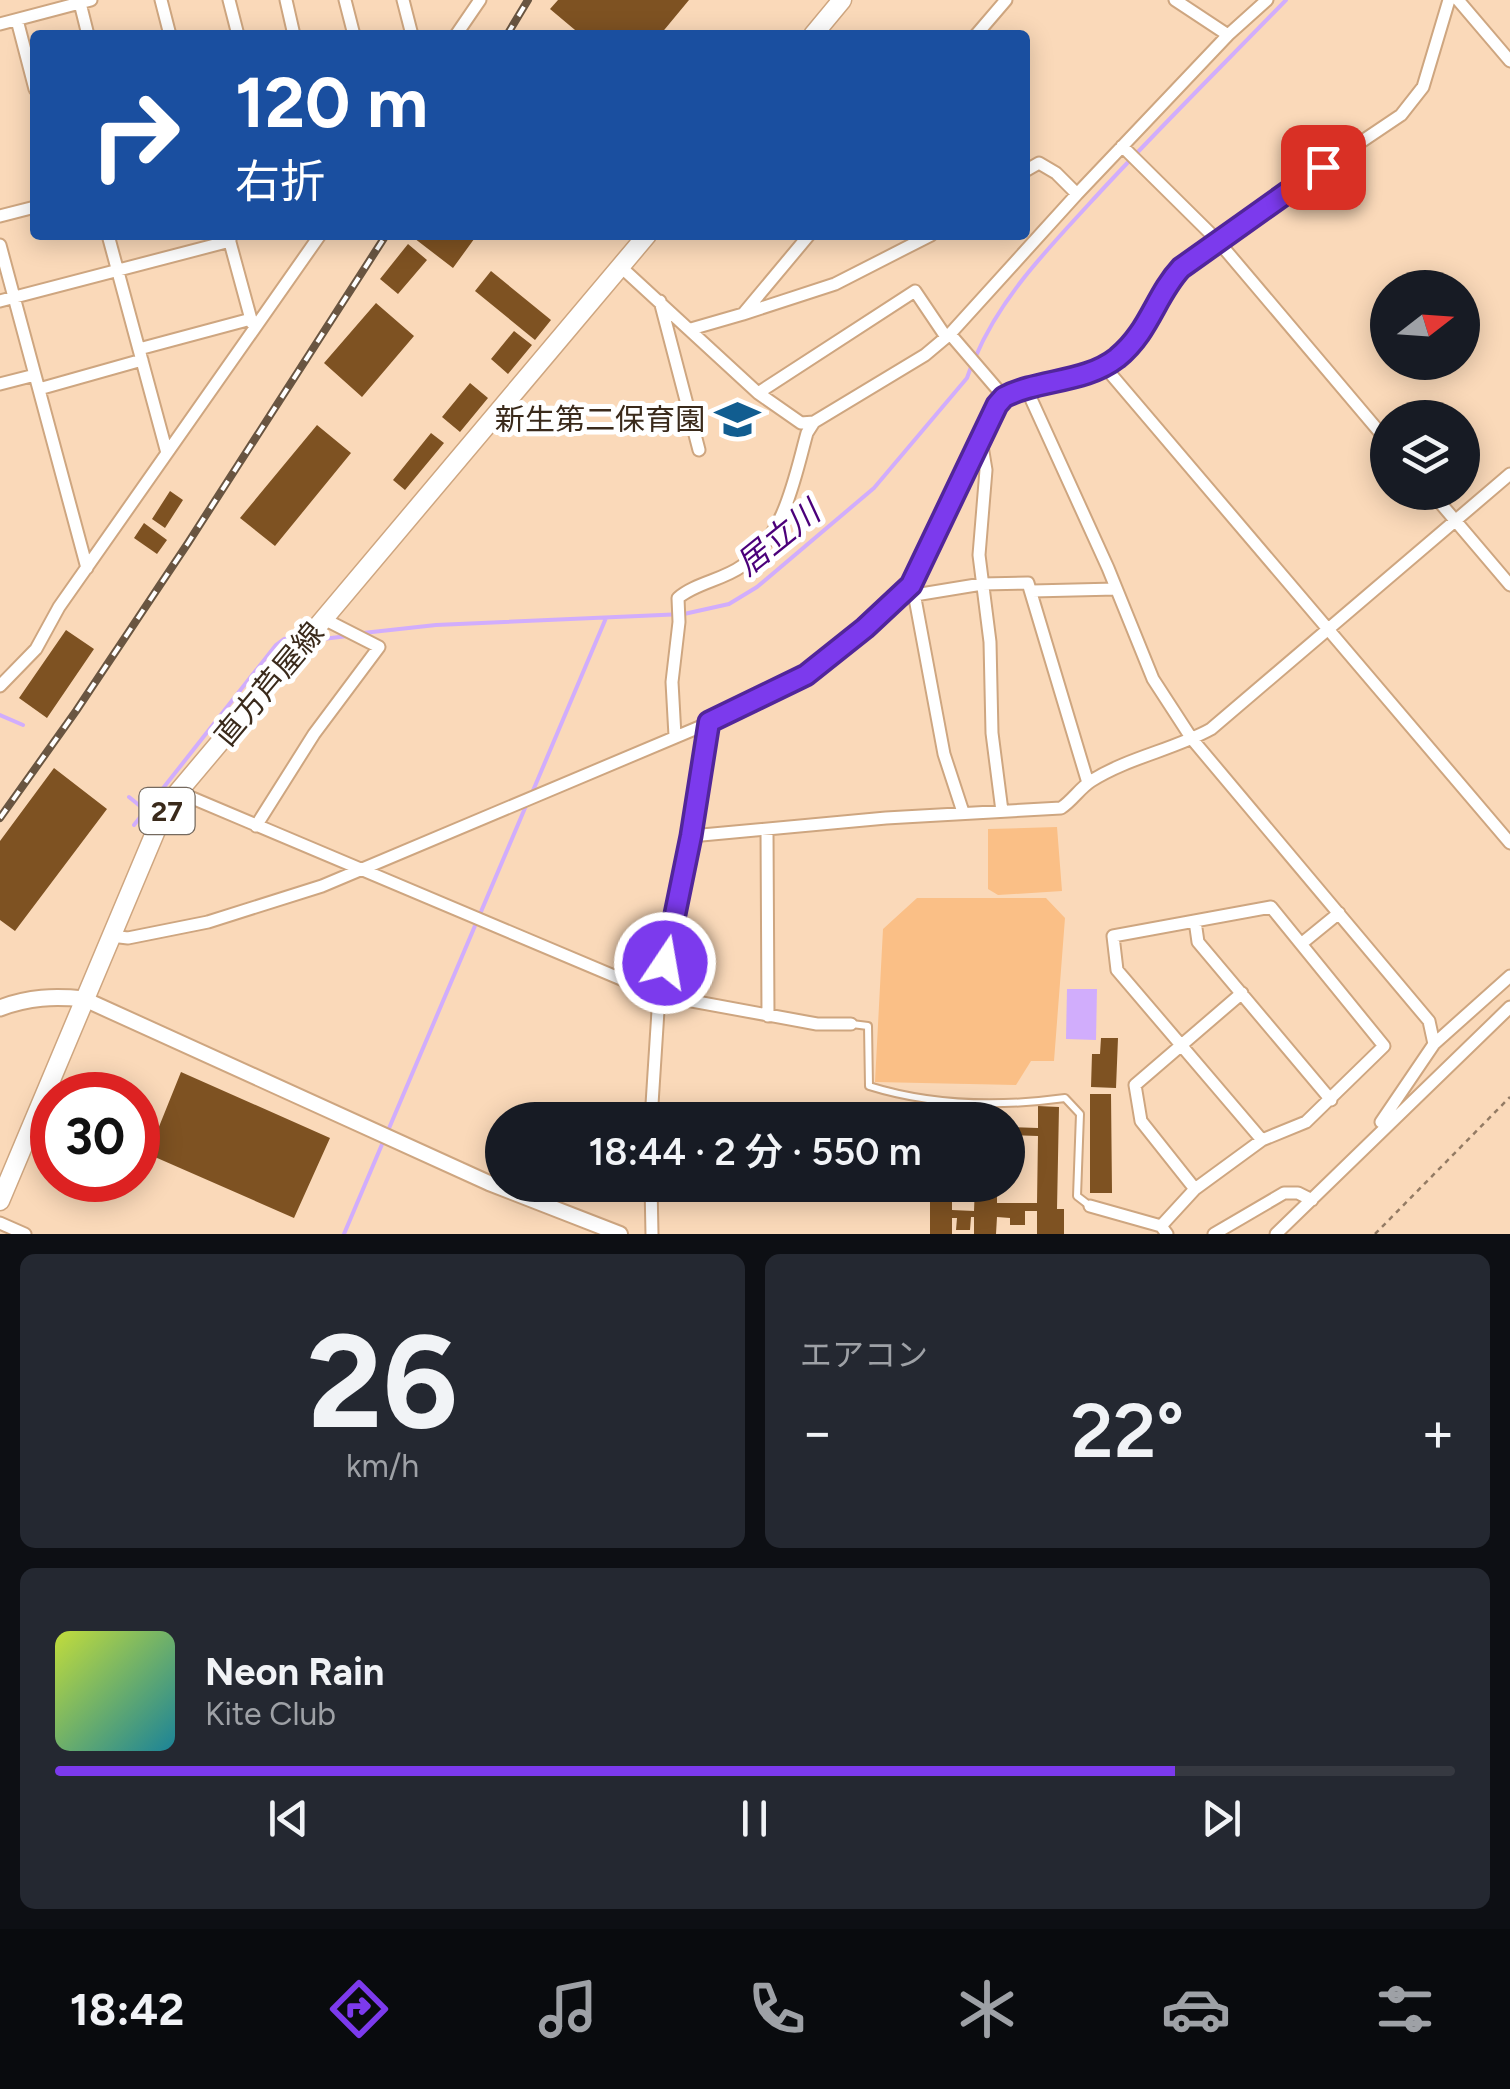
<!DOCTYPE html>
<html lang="ja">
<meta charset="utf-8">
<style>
body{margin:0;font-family:Figtree,"Noto Sans JP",sans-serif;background:#242831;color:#f1f3f6;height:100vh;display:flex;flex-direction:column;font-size:38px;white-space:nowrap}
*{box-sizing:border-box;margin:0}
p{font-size:32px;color:#9ea1a6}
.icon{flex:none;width:55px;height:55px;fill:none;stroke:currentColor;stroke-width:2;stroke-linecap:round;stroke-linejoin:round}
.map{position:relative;height:1234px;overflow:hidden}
.details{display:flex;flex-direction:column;gap:20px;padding:20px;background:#0d0f14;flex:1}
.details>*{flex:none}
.hud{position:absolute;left:30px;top:30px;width:1000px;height:210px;border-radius:10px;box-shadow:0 5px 25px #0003;background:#1a4fa0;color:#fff;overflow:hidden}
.needle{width:65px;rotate:73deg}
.fabs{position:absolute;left:1370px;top:270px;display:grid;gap:20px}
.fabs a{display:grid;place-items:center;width:110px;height:110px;border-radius:50%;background:#171b24;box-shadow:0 5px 25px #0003;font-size:50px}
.speed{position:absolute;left:30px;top:1072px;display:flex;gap:20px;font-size:50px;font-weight:700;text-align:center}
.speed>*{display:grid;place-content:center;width:130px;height:130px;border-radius:50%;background:#171b24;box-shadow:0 5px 25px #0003;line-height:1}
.speed .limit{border:15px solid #d22;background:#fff;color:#111}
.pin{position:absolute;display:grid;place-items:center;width:85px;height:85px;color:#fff;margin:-42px;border-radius:20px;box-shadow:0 5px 15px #0006}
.me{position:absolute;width:110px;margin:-55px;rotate:12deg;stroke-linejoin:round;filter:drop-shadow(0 0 8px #0008)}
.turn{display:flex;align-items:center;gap:35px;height:210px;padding:0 40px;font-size:45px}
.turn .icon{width:130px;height:130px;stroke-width:2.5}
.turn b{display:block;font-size:70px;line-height:85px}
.big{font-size:75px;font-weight:600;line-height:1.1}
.details .widget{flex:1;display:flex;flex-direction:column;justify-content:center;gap:15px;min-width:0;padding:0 35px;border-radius:15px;background:#242831}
.details .dial{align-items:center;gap:0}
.dial b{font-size:130px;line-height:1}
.song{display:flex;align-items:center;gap:30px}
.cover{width:120px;height:120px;border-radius:15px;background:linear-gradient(135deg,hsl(70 70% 55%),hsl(190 70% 35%))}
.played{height:10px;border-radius:5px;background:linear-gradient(90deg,#7c3aed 80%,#363941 80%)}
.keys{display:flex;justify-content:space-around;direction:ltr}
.heat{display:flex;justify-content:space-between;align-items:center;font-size:55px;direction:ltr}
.details .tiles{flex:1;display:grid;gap:20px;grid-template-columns:1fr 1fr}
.widget:last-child{grid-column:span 2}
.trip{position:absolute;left:485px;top:1102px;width:540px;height:100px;border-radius:50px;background:#171b24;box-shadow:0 5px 25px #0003;font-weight:600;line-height:100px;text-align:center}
.menu{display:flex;height:160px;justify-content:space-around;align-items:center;background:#090b0e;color:#9ea1a6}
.menu .icon{width:70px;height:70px}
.menu .on{color:#7c3aed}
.menu b{font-size:45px;color:#f1f3f6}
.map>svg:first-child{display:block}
.green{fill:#fabf86}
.water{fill:#d1adfc}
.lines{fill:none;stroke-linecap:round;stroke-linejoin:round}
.stream{stroke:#d1adfc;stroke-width:4}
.building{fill:#7e5222}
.service-casing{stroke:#cea680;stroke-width:10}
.minor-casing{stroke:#cea680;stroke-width:15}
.tertiary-casing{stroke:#cea680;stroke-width:18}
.secondary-casing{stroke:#cea680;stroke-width:19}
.primary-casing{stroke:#cea680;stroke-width:21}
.path{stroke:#937b64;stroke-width:2.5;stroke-dasharray:5 5;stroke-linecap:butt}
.service{stroke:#fff;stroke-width:6}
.minor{stroke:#fff;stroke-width:11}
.tertiary{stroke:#fff;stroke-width:14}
.secondary{stroke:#fff;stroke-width:15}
.primary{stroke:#fff;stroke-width:18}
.rail-casing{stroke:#695541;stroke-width:8}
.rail{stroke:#fff;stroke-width:4;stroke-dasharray:11;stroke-linecap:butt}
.route-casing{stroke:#51269a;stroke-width:25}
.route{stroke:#7c3aed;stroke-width:18}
.labels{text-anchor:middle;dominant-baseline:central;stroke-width:10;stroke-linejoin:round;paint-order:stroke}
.shield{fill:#fff;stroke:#756a5f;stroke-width:2.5}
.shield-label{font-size:28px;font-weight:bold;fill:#3a2a1b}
.poi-label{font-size:30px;fill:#3a2a1b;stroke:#fff;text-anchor:end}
.street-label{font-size:30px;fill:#3a2a1b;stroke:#fff}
.water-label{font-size:32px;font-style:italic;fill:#4b007a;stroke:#fff}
</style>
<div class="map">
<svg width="1510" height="1234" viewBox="0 0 1510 1234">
<rect width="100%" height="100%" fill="#fad9b9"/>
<path class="green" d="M 1057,827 L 1062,891 L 998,895 L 988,889 L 988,829 Z
M 917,898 L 1046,898 L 1065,918 L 1054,1061 L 1031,1061 L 1016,1085 L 875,1082 L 883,929 Z"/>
<path class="water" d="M 1067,989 L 1097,989 L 1096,1040 L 1066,1039 Z"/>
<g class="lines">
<path class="stream" d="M 975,358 C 1000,298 1046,251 1089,204 C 1152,135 1220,68 1286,0
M 363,633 L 436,625 L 684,614 L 729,604 L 757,587 L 874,488 L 967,378 L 971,367
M 314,640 L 348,636
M 0,715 L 23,725
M 532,793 L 606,618
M 129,797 L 145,810
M 134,825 L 276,645 L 284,639 L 300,637
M 387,1133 L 528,801
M 344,1234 L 383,1142"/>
</g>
<path class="building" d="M 558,0 L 689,0 L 660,35 L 581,35 L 550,9 Z
M 410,235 L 477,235 L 453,268 Z
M 408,244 L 427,260 L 398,294 L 380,279 Z
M 491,271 L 551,320 L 535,340 L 475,291 Z
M 376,303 L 414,336 L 362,397 L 324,363 Z
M 514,331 L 532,345 L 508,374 L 491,359 Z
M 470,383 L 488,398 L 460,432 L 442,417 Z
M 317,425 L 351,453 L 275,546 L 240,518 Z
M 431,433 L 444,443 L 405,490 L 393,480 Z
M 170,491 L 183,500 L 165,528 L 152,519 Z
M 144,523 L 167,540 L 157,554 L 134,538 Z
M 66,630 L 94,649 L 47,718 L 19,698 Z
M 54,768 L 107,809 L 15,931 L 0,920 L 0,841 Z
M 1101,1038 L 1118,1038 L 1116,1088 L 1091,1087 L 1092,1054 L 1100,1054 Z
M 181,1072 L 330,1138 L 294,1218 L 148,1154 Z
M 1090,1094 L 1111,1094 L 1112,1193 L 1090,1193 Z
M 1038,1106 L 1059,1107 L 1057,1209 L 1064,1209 L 1064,1234 L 1037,1234 L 1037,1211 L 1025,1211 L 1025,1225 L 1010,1225 L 1010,1218 L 997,1217 L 996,1234 L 974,1234 L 974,1217 L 971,1217 L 970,1230 L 956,1230 L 957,1218 L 952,1218 L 952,1234 L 930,1234 L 930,1185 L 952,1185 L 952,1210 L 974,1211 L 975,1185 L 997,1185 L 997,1203 L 1037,1203 L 1038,1136 L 1008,1135 L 1008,1127 L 1038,1128 Z
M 865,1115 L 914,1116 L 914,1120 L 865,1120 Z
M 864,1185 L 913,1185 L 913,1198 L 864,1197 Z"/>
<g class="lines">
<defs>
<path id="service" d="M 852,1024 L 868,1026 L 869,1086 C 933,1106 999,1107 1065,1098 L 1080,1114 L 1077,1196 L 1090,1206"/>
<path id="minor" d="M 161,0 L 170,35
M 229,0 L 238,35
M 286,0 L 294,35
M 345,0 L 354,35
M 403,0 L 412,35
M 1175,0 L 1228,35
M 1458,0 L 1510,61
M 80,3 L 88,35
M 17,20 L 35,89
M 0,24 L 91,0
M 456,35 L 480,0
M 976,35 L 1006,0
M 1122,146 L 1217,240 L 1388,442
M 1025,171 L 1039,163 L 1056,173 L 1077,194
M 0,216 L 35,207
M 108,235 L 167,453
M 228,235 L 252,323
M 0,245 L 87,568
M 621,267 L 758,393 L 801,423 L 814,422 L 925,355 L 950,334 L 1077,194 L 1228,35 L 1267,0
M 0,301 L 230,241
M 660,301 L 699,450
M 743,314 L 835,284 L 931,235
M 691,329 L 743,314 L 809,235
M 950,334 L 1004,397
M 139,349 L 251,319
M 1104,366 L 1510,843
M 0,384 L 35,375
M 39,389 L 142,360
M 1027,390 L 1108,568 L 1153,679 L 1192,739 L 1429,1021 L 1434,1044
M 758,393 L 915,291 L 946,337
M 981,440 L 986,470 L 979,555 L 990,642 L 992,733 L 1002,811
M 1431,492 L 1510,585
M 1032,591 L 1116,589
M 914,593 L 944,754 L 963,812
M 915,595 L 982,584 L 1028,583 L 1088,783
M 0,686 L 36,649 L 59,607 L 320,235
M 675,736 L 672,682 L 679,622 L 678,598 C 695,583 723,580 742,566 C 785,535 794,480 807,433 L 814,422
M 178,792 L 659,995 L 817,1024 L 851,1024
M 256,826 L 314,734 L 379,647 L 324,619
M 767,831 L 768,1016
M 691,836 L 886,818 L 1061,808 C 1072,801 1080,788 1091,781 C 1129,757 1173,750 1211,729 L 1510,474
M 1195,921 L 1198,942 L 1331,1100
M 111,936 L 128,938 L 208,922 L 322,886 L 709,723 L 806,675 L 865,628 L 911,585 L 997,405 L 1004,397 C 1039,379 1085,383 1117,358 C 1150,331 1154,296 1181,269 L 1297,185 L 1401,115 L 1423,87 L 1449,0
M 1301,944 L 1339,913
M 651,1120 L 659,995 L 691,836 L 709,723
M 1381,1122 L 1434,1044 L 1510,976
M 651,1185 L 652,1234
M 1195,1189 L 1141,1121 L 1135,1085 L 1242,993
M 1090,1206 L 1161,1226 L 1167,1234
M 0,1223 L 25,1234
M 1161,1226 L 1195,1189 L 1262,1140 L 1306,1122 L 1384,1046 L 1271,907 L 1113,936 L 1117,970 L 1262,1140
M 1214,1234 L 1284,1193 L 1298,1193 L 1312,1200
M 1276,1234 L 1510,1007"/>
<path id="tertiary" d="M 84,999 L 489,1183 L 620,1234"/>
<path id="secondary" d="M 0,1008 C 29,997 54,996 84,999"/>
<path id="primary" d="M 813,35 L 842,0
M 0,1201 L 157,828 L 178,792 L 647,235"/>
</defs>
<use href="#service" class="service-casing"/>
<use href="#minor" class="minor-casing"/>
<use href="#tertiary" class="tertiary-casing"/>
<use href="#secondary" class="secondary-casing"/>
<use href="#primary" class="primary-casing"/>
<path class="path" d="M 1375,1234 L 1510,1097"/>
<use href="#service" class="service"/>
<use href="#minor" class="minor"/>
<use href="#tertiary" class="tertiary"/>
<use href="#secondary" class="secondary"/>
<use href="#primary" class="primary"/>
<defs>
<path id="rail" d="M 507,35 L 528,0
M 0,818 L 76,711 L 188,543 L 386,235"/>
</defs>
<use href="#rail" class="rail-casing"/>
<use href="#rail" class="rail"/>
</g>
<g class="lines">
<defs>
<path id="route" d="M 665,963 L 691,836 L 709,722 L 806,675 L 865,628 L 911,585 L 997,405 L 1004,397 C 1039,379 1085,383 1117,358 C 1150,331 1155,296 1181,268 L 1323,167"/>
</defs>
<use href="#route" class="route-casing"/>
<use href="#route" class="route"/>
</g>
<defs>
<symbol id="school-bare" viewBox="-9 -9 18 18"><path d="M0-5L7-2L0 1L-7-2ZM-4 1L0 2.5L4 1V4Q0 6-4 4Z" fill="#115d90" stroke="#fff" stroke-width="2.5" paint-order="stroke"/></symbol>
</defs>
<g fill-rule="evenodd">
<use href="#school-bare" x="706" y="388" width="63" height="63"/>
</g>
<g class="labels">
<rect class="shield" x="139.5" y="788" width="55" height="46" rx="8"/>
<g class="shield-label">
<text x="167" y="811">27</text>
</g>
<g class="poi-label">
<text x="705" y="419">新生第二保育園</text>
</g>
<g class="street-label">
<text transform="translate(269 684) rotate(-50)">直方芦屋線</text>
</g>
<g class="water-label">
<text transform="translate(778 538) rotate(-39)">居立川</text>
</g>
</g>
</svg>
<div class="fabs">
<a><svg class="needle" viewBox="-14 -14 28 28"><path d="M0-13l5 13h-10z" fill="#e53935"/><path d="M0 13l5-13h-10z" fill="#9ea1a6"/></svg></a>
<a><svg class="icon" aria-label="layers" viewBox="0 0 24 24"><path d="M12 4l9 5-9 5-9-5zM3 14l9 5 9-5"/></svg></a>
</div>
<div class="speed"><div class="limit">30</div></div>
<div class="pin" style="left:1323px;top:167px;background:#d93025"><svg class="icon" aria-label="arrive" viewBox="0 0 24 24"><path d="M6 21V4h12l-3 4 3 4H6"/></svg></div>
<svg class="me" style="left:665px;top:963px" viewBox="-20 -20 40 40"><circle r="17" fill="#7c3aed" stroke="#fff" stroke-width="3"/><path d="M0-11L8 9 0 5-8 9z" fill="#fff"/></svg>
<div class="trip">18:44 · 2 分 · 550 m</div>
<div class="hud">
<div class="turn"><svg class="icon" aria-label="right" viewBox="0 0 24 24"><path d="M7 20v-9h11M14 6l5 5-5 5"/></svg><div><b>120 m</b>右折</div></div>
</div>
</div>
<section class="details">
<div class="tiles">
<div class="widget dial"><b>26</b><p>km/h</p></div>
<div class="widget"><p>エアコン</p>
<div class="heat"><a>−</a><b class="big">22°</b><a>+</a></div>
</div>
<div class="widget">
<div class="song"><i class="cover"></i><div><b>Neon Rain</b><p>Kite Club</p></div></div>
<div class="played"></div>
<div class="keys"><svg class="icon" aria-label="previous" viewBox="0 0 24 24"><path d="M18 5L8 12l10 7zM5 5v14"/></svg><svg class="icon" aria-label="pause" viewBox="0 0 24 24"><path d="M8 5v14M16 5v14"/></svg><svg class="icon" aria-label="next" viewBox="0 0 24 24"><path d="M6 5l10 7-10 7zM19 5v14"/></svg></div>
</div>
</div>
</section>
<nav class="menu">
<b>18:42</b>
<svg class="icon on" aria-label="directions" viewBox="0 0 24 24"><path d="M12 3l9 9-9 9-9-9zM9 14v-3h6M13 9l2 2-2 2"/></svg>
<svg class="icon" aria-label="music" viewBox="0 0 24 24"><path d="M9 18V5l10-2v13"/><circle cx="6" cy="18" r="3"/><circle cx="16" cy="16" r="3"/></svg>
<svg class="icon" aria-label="phone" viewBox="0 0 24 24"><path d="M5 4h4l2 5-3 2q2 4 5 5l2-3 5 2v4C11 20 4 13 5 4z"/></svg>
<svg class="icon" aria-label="climate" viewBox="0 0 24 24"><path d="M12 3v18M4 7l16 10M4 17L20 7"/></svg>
<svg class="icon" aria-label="car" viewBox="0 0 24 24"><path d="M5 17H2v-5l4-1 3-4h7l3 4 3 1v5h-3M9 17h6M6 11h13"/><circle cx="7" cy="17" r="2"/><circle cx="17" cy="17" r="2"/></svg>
<svg class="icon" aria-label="filters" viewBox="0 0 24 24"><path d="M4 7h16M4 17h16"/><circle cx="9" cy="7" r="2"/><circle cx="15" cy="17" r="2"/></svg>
</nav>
